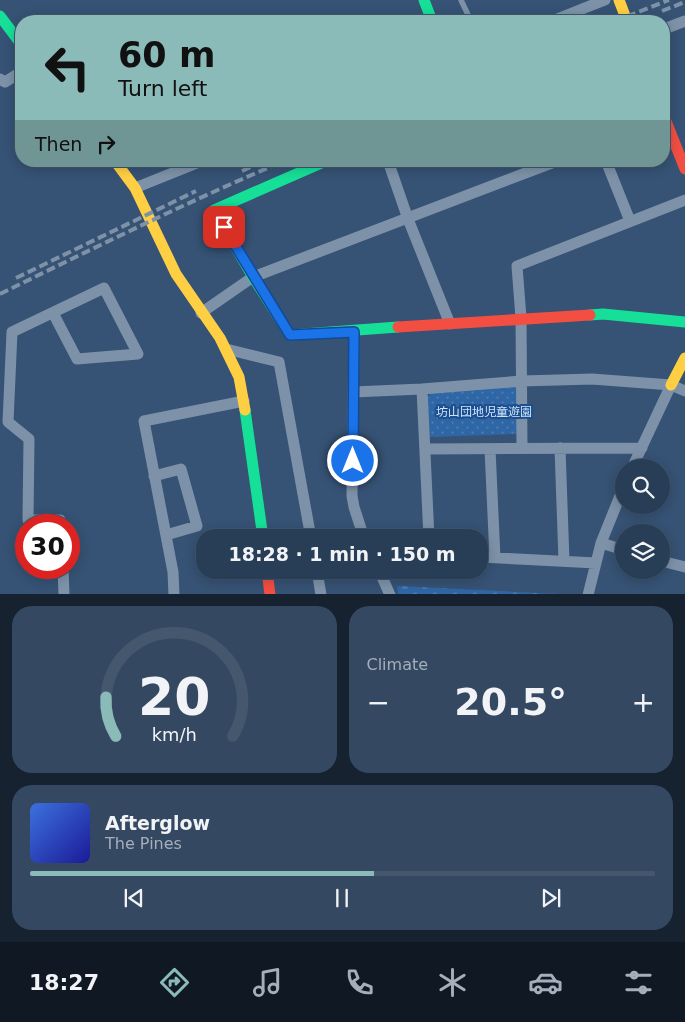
<!DOCTYPE html>
<meta charset="utf-8">
<style>
body{margin:0;font-family:"DejaVu Sans","Noto Sans JP",sans-serif;background:#344961;color:#f1f3f6;height:100vh;display:flex;flex-direction:column;font-size:19px;white-space:nowrap}
*{box-sizing:border-box;margin:0}
p{font-size:16px;color:#a5aeba}
.icon{flex:none;width:28px;height:28px;fill:none;stroke:currentColor;stroke-width:2;stroke-linecap:round;stroke-linejoin:round}
.map{position:relative;height:594px;overflow:hidden}
.drawer{display:flex;flex-direction:column;gap:12px;padding:12px;background:#162230;flex:1}
.drawer>*{flex:none}
.top-card{position:absolute;left:15px;top:15px;width:655px;height:152px;border-radius:20px;box-shadow:0 2px 12px #0003,0 0 0 1px #44576d;background:#8bbbb9;color:#111;overflow:hidden}
.controls{position:absolute;left:615px;top:459px;display:grid;gap:10px}
.controls a{display:grid;place-items:center;width:55px;height:55px;border-radius:50%;background:#283e57;box-shadow:0 2px 12px #0003,0 0 0 1px #44576d;font-size:25px}
.speed{position:absolute;left:15px;top:514px;display:flex;gap:10px;font-size:25px;font-weight:700;text-align:center}
.speed>*{display:grid;place-content:center;width:65px;height:65px;border-radius:50%;background:#283e57;box-shadow:0 2px 12px #0003,0 0 0 1px #44576d;line-height:1}
.speed .limit{border:8px solid #d22;background:#fff;color:#111}
.pin{position:absolute;display:grid;place-items:center;width:42px;height:42px;color:#fff;margin:-21px;border-radius:10px;box-shadow:0 2px 8px #0006}
.me{position:absolute;width:55px;margin:-28px;rotate:0deg;stroke-linejoin:round;filter:drop-shadow(0 0 4px #0008)}
.turn{display:flex;align-items:center;gap:18px;height:105px;padding:0 20px;font-size:22px}
.turn .icon{width:65px;height:65px;stroke-width:2.5}
.turn b{display:block;font-size:35px;line-height:42px}
.then{display:flex;align-items:center;height:48px;padding:0 20px;background:#0003;gap:10px;font-size:19px}
.big{font-size:38px;font-weight:700;line-height:1.1}
.drawer .widget{flex:1;display:flex;flex-direction:column;justify-content:center;gap:8px;min-width:0;padding:0 18px;border-radius:20px;background:#344961}
.drawer .dial{align-items:center;gap:0}
.dial svg{height:130px;overflow:visible;fill:none;stroke:#44576d;stroke-width:7;stroke-linecap:round;text-anchor:middle}
.dial text{fill:#f1f3f6;stroke:none}
.song{display:flex;align-items:center;gap:15px}
.cover{width:60px;height:60px;border-radius:8px;background:linear-gradient(135deg,hsl(220 70% 55%),hsl(240 70% 35%))}
.played{height:5px;border-radius:2px;background:linear-gradient(90deg,#8bbbb9 55%,#44576d 55%)}
.keys{display:flex;justify-content:space-around;direction:ltr}
.heat{display:flex;justify-content:space-between;align-items:center;font-size:28px;direction:ltr}
.drawer .tiles{flex:1;display:grid;gap:12px;grid-template-columns:1fr 1fr}
.widget:last-child{grid-column:span 2}
.trip{position:absolute;left:196px;top:529px;width:292px;height:50px;border-radius:20px;background:#283e57;box-shadow:0 2px 12px #0003,0 0 0 1px #44576d;font-weight:700;line-height:50px;text-align:center}
.dock{display:flex;height:80px;justify-content:space-around;align-items:center;background:#101923;color:#a5aeba}
.dock .icon{width:35px;height:35px}
.dock .current{color:#8bbbb9}
.dock b{font-size:22px;color:#f1f3f6}
.map>svg:first-child{display:block}
.grass{fill:url(#grass-dots)}
.cemetery{fill:url(#cemetery-stones)}
.lines{fill:none;stroke-linecap:round;stroke-linejoin:round}
.lane{stroke:#7d92a8;stroke-width:5.5}
.street{stroke:#7d92a8;stroke-width:11}
.fast{stroke:#16e098;stroke-width:11}
.slow{stroke:#ffcf43;stroke-width:11}
.jam{stroke:#f24e42;stroke-width:11}
.rail{stroke:#7e92a7;stroke-width:4;stroke-dasharray:9 4;stroke-linecap:butt}
.route-casing{stroke:#114b97;stroke-width:12}
.route{stroke:#1a73e8;stroke-width:9}
.labels{text-anchor:middle;dominant-baseline:central;stroke-width:4;stroke-linejoin:round;paint-order:stroke}
.park-label{font-size:12px;fill:#cfe3fa;stroke:#1b4f8f}
</style>
<div class="map">
<svg width="685" height="595" viewBox="0 0 685 595">
<defs>
<pattern id="grass-dots" width="8" height="8" patternUnits="userSpaceOnUse" patternTransform="scale(1.25)"><rect width="8" height="8" fill="#2f66a5"/><path d="M2 2h.1M6 6h.1" fill="none" stroke="#4e7db2" stroke-width="1.8" stroke-linecap="round"/></pattern>
<pattern id="cemetery-stones" width="16" height="16" patternUnits="userSpaceOnUse" patternTransform="scale(1.25)"><rect width="16" height="16" fill="#2f66a5"/><path d="M2 7V4a2 2 0 0 1 4 0v3zM10 15v-3a2 2 0 0 1 4 0v3z" fill="#4e7db2"/></pattern>
</defs>
<rect width="100%" height="100%" fill="#365274"/>
<path class="grass" d="M 513,385 L 519,390 L 518,434 L 430,437 L 427,398 L 431,393 Z"/>
<path class="cemetery" d="M 397,586 L 559,594 L 398,594 Z"/>
<g class="lines">
<path class="lane" d="M 461,0 L 470,19"/>
<path class="street" d="M 552,21 L 605,0
M 664,29 L 685,21
M 0,79 L 5,82 L 21,72
M 388,161 L 408,219 L 450,324
M 606,161 L 630,221
M 135,188 L 202,161
M 53,313 L 77,359 L 138,354 L 104,288 L 12,332 L 8,422 L 29,439 L 28,520 L 60,520 L 61,525
M 201,313 L 253,277 L 557,161
M 354,331 L 352,496 L 354,507 L 364,538
M 226,349 L 279,362 L 311,538
M 353,392 L 422,389
M 522,448 L 521,318 L 517,266 L 685,200
M 560,448 L 564,561
M 425,449 L 642,448
M 490,449 L 495,558
M 632,468 L 671,385
M 154,476 L 181,469 L 197,526 L 166,535
M 429,538 L 422,389 L 522,381 L 592,379 L 671,385 L 685,391
M 601,543 L 624,550
M 480,557 L 596,563
M 661,561 L 685,567
M 63,568 L 64,595
M 317,570 L 321,595
M 379,570 L 390,595
M 174,595 L 173,572 L 144,421 L 244,401
M 588,595 L 601,543 L 624,486"/>
<path class="fast" d="M 424,0 L 432,21
M 0,16 L 21,44
M 326,161 L 214,210 L 253,277 L 290,335 L 398,327
M 590,315 L 603,314 L 685,322
M 245,410 L 263,538"/>
<path class="slow" d="M 619,0 L 627,21
M 115,161 L 135,188 L 176,274 L 220,338 L 239,377 L 245,410
M 671,385 L 685,358"/>
<path class="jam" d="M 664,116 L 685,169
M 398,327 L 590,315
M 267,570 L 270,595"/>
<path class="rail" d="M 662,11 L 685,2
M 615,21 L 669,0
M 242,171 L 264,161
M 16,278 L 196,191
M 0,294 C 94,248 187,202 284,161"/>
</g>
<g class="lines">
<defs>
<path id="route" d="M 224,227 L 290,335 L 354,332 L 353,461"/>
</defs>
<use href="#route" class="route-casing"/>
<use href="#route" class="route"/>
</g>
<g class="labels">
<g class="park-label">
<text x="484" y="412">坊山団地児童遊園</text>
</g>
</g>
</svg>
<div class="controls">
<a><svg class="icon" aria-label="search" viewBox="0 0 24 24"><circle cx="10" cy="10" r="6"/><path d="M15 15l6 6"/></svg></a>
<a><svg class="icon" aria-label="layers" viewBox="0 0 24 24"><path d="M12 4l9 5-9 5-9-5zM3 14l9 5 9-5"/></svg></a>
</div>
<div class="speed"><div class="limit">30</div></div>
<div class="pin" style="left:224px;top:227px;background:#d93025"><svg class="icon" aria-label="arrive" viewBox="0 0 24 24"><path d="M6 21V4h12l-3 4 3 4H6"/></svg></div>
<svg class="me" style="left:353px;top:461px" viewBox="-20 -20 40 40"><circle r="17" fill="#1a73e8" stroke="#fff" stroke-width="3"/><path d="M0-11L8 9 0 5-8 9z" fill="#fff"/></svg>
<div class="trip">18:28 · 1 min · 150 m</div>
<div class="top-card">
<div class="turn"><svg class="icon" aria-label="left" viewBox="0 0 24 24"><path d="M17 20v-9H6M10 6l-5 5 5 5"/></svg><div><b>60 m</b>Turn left</div></div>
<div class="then">Then<svg class="icon" aria-label="right" viewBox="0 0 24 24"><path d="M7 20v-9h11M14 6l5 5-5 5"/></svg></div>
</div>
</div>
<section class="drawer">
<div class="tiles">
<div class="widget dial"><svg viewBox="0 0 100 80">
<path d="M14 69A42 42 0 1 1 86 69"/>
<path d="M14 69A42 42 0 0 1 8 45" stroke="#8bbbb9"/>
<text x="50" y="56" font-size="32" font-weight="700">20</text>
<text x="50" y="72" font-size="11">km/h</text>
</svg></div>
<div class="widget"><p>Climate</p>
<div class="heat"><a>−</a><b class="big">20.5°</b><a>+</a></div>
</div>
<div class="widget">
<div class="song"><i class="cover"></i><div><b>Afterglow</b><p>The Pines</p></div></div>
<div class="played"></div>
<div class="keys"><svg class="icon" aria-label="previous" viewBox="0 0 24 24"><path d="M18 5L8 12l10 7zM5 5v14"/></svg><svg class="icon" aria-label="pause" viewBox="0 0 24 24"><path d="M8 5v14M16 5v14"/></svg><svg class="icon" aria-label="next" viewBox="0 0 24 24"><path d="M6 5l10 7-10 7zM19 5v14"/></svg></div>
</div>
</div>
</section>
<nav class="dock">
<b>18:27</b>
<svg class="icon current" aria-label="directions" viewBox="0 0 24 24"><path d="M12 3l9 9-9 9-9-9zM9 14v-3h6M13 9l2 2-2 2"/></svg>
<svg class="icon" aria-label="music" viewBox="0 0 24 24"><path d="M9 18V5l10-2v13"/><circle cx="6" cy="18" r="3"/><circle cx="16" cy="16" r="3"/></svg>
<svg class="icon" aria-label="phone" viewBox="0 0 24 24"><path d="M5 4h4l2 5-3 2q2 4 5 5l2-3 5 2v4C11 20 4 13 5 4z"/></svg>
<svg class="icon" aria-label="climate" viewBox="0 0 24 24"><path d="M12 3v18M4 7l16 10M4 17L20 7"/></svg>
<svg class="icon" aria-label="car" viewBox="0 0 24 24"><path d="M5 17H2v-5l4-1 3-4h7l3 4 3 1v5h-3M9 17h6M6 11h13"/><circle cx="7" cy="17" r="2"/><circle cx="17" cy="17" r="2"/></svg>
<svg class="icon" aria-label="filters" viewBox="0 0 24 24"><path d="M4 7h16M4 17h16"/><circle cx="9" cy="7" r="2"/><circle cx="15" cy="17" r="2"/></svg>
</nav>
